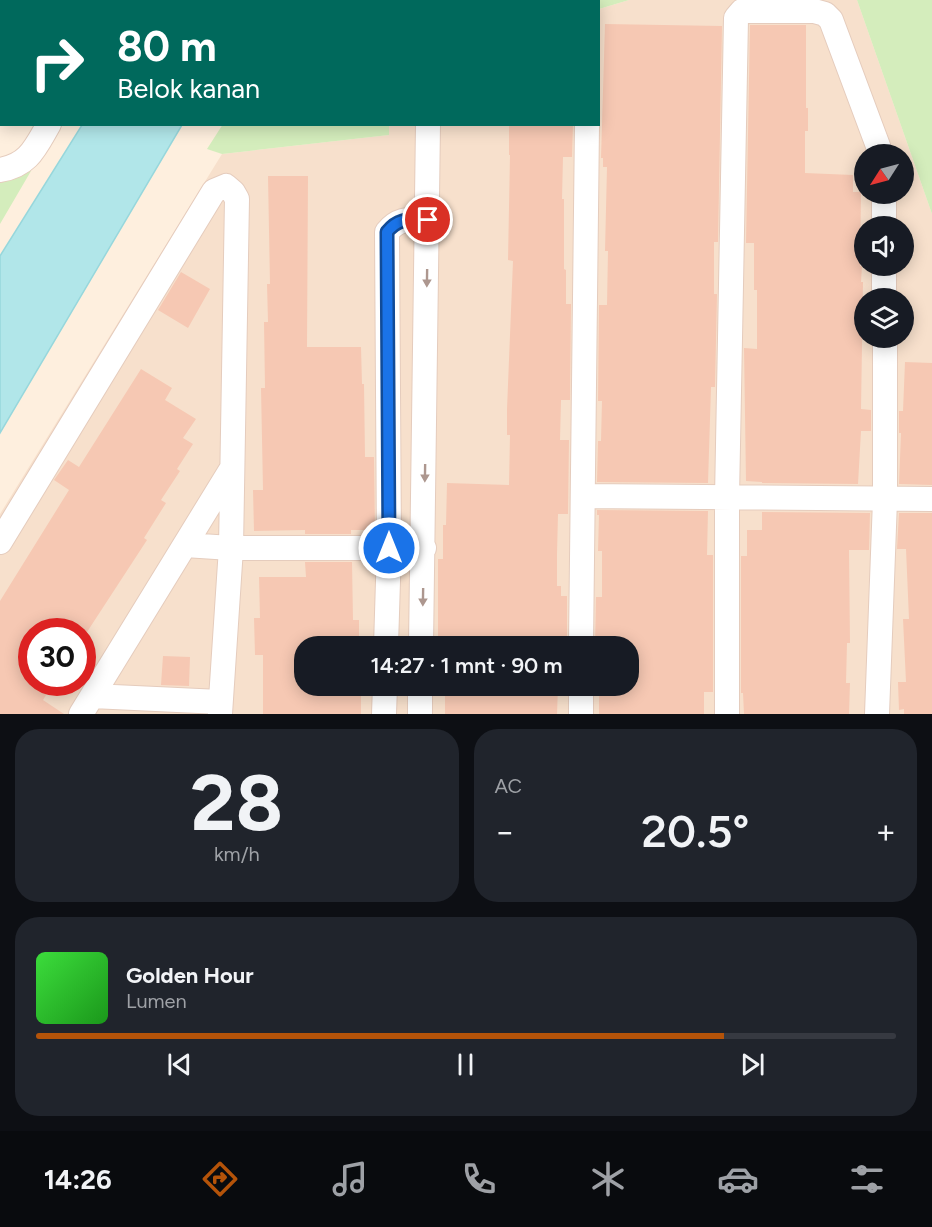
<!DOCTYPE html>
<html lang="id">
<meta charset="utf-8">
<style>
body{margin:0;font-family:Figtree,sans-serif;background:#20242c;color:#f1f3f6;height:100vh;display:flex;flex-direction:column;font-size:22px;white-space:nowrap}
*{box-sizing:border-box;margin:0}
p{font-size:20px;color:#9ea1a6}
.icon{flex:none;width:33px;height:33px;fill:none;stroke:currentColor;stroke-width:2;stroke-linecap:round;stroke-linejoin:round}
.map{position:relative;height:714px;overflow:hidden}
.panel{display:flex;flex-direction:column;gap:15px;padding:15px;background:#0d0f14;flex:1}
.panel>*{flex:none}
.guide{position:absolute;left:0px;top:0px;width:600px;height:126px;box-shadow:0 3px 15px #0003;background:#00695c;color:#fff;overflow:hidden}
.needle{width:39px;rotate:234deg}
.fabs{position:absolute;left:854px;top:144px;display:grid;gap:12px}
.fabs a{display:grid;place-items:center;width:60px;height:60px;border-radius:50%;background:#171b24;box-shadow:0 3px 15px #0003;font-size:30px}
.speed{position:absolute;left:18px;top:618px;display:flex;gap:12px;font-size:30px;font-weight:700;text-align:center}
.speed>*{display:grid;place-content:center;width:78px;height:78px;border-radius:50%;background:#171b24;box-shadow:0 3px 15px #0003;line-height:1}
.speed .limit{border:9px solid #d22;background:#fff;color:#111}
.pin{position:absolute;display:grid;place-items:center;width:51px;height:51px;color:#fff;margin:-26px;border:3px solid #fff;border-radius:50%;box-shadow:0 2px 6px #0007}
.me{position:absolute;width:66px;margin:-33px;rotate:0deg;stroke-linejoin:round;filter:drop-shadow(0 0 4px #0008)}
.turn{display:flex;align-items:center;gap:21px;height:126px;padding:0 18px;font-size:27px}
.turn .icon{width:78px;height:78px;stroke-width:2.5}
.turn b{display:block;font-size:42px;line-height:51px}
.big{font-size:45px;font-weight:600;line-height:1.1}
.panel .widget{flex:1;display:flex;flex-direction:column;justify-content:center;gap:9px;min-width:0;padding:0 21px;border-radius:24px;background:#20242c}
.panel .dial{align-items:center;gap:0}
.dial b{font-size:78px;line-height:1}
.song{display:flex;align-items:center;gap:18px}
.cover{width:72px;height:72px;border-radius:9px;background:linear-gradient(135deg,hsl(120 70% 55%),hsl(120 70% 35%))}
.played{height:6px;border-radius:3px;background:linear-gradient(90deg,#b45309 80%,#363941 80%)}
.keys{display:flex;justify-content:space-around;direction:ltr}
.heat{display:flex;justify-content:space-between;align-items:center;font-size:33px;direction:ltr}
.panel .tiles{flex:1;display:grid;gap:15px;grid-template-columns:1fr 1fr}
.widget:last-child{grid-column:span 2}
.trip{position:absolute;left:294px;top:636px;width:345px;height:60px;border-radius:24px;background:#171b24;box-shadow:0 3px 15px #0003;font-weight:600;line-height:60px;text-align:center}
.tab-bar{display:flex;height:96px;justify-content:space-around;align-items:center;background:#090b0e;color:#9ea1a6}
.tab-bar .icon{width:42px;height:42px}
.tab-bar .on{color:#b45309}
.tab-bar b{font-size:27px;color:#f1f3f6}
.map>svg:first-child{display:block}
.residential{fill:#f7e0cc;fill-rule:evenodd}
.green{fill:#d4edbc}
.water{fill:#b1e6e9;stroke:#97d7dc;stroke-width:1.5}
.building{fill:#f6c8b3}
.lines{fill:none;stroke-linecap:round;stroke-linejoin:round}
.minor-casing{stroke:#e5ccbd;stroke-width:26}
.minor{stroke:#fff;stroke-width:24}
.oneway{fill:#ad978f}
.route-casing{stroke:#114b97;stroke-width:15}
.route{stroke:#1a73e8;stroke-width:10}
</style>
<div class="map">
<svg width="932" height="714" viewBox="0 0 932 714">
<rect width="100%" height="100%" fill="#feefde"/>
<path class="residential" d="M 629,0 L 857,0 L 932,214 L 932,714 L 0,714 L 0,514 L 222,154 L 389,135 L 389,125 L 598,124 L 599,9 ZM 864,154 L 903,154 L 903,194 L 864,194 ZM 864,226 L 903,226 L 903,266 L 864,266 ZM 864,298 L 903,298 L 903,338 L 864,338 ZM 32,632 L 82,632 L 82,682 L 32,682 ZM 304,646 L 628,646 L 628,686 L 304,686 Z"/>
<path class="green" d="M 304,0 L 629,0 L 599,9 L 598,2 L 303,1 Z
M 857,0 L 932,0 L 932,214 Z
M 223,124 L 389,125 L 389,135 L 222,154 L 207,149 Z
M 31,171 L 0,224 L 0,177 Z"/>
<path class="water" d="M 82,125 L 182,125 L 0,433 L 0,256 Z"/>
<path class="building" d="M 605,24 L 722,26 L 718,242 L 714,242 L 714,294 L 717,294 L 715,387 L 711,387 L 708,483 L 597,482 L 598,441 L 601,441 L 602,401 L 598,401 L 599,305 L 607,305 L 608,251 L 605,251 L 607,167 L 603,167 L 603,158 L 601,158 Z
M 750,25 L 806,25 L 806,108 L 808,108 L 808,131 L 805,131 L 805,173 L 853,175 L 853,192 L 861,192 L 860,266 L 862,266 L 861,282 L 863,282 L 861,409 L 871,410 L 871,431 L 861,431 L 858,484 L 762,483 L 762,482 L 746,481 L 744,348 L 757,349 L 757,290 L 754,290 L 754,243 L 746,243 Z
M 509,124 L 573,124 L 572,157 L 563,157 L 562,199 L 564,199 L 564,269 L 566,270 L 566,304 L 571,304 L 570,400 L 561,400 L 560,440 L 569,440 L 568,514 L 558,514 L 557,554 L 557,586 L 561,586 L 561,596 L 567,596 L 567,646 L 438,646 L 438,559 L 443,559 L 443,525 L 446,525 L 447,483 L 509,485 L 510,435 L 507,435 L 507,409 L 513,261 L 508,260 L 510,155 L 509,155 Z
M 268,176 L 308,176 L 307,347 L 361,347 L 362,384 L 364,384 L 365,457 L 374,457 L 375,530 L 351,530 L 351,534 L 305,534 L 305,530 L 254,531 L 253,490 L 263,490 L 261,388 L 265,388 L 264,322 L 268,322 L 267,284 L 270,284 Z
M 181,272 L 210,289 L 188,328 L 158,310 Z
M 905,362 L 932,363 L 932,485 L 899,484 L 901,433 L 899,433 L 899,411 L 903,411 Z
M 141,369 L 172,388 L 165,400 L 196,419 L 183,438 L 193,444 L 177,469 L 180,471 L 161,500 L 166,503 L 144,538 L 147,540 L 87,632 L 32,632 L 32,682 L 54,682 L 43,700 L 64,714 L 0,714 L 0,601 L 69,490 L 54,480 L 68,460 L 79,467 Z
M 597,510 L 708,511 L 707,555 L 713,555 L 713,692 L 704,692 L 704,714 L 599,714 L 599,686 L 628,686 L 628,646 L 595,646 L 596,597 L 602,597 L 602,551 L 598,551 L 599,515 L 597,515 Z
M 762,512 L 870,513 L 869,550 L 849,550 L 850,643 L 847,643 L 846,683 L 850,683 L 849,714 L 744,714 L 743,693 L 741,693 L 741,556 L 747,556 L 747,530 L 762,530 Z
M 899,513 L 932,513 L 932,714 L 904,714 L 904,709 L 899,710 L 898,682 L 906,682 L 903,619 L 909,619 L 906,549 L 897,549 Z
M 305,562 L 352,562 L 353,620 L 359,620 L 359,646 L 304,646 L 304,686 L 361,686 L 361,714 L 263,714 L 263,655 L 255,655 L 254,618 L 260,618 L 259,577 L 306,577 Z
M 163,656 L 190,657 L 189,686 L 161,685 Z
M 445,686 L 558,686 L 557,714 L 445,714 Z"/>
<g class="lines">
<defs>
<path id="minor" d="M 122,2 L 123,0
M 0,170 C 29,165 35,148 49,124
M 884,194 L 884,226
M 884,266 L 884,298
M 583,496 L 932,499
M 0,542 L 214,191 L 226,186 L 233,192 L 237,199 L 231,548 L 220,714
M 185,545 L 231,548 L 424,548
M 386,646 L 389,548 L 387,232 C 399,217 410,220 428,220
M 421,646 L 428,124
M 581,646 L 587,124
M 92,696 L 220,702
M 81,714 L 232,468
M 384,714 L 385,686
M 420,714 L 420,686
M 581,714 L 581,686
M 727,714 L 727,498 L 736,18 L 742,11 L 814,11 L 825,14 L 831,20 L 881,154
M 877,714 L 885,500 L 885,338"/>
</defs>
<use href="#minor" class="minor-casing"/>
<use href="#minor" class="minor"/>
</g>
<defs><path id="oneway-solid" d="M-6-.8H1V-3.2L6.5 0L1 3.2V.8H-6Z" transform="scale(1.5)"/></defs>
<g class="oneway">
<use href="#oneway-solid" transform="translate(427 278) rotate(91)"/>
<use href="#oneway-solid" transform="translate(425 473) rotate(91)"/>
<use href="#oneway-solid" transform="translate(423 597) rotate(91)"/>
</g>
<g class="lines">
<defs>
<path id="route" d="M 389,548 L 387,232 C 399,217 410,220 428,220"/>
</defs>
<use href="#route" class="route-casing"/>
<use href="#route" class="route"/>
</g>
</svg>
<div class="fabs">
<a><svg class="needle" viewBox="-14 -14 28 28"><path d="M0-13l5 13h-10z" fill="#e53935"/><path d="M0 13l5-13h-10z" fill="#9ea1a6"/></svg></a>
<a><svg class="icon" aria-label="sound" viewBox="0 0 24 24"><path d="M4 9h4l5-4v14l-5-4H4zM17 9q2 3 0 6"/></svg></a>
<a><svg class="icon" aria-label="layers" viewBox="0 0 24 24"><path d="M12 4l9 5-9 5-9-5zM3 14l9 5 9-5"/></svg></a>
</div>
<div class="speed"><div class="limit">30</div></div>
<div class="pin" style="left:428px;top:220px;background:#d93025"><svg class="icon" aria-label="arrive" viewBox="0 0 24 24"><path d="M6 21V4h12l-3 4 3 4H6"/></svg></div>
<svg class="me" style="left:389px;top:548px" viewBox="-20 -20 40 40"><circle r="17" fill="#1a73e8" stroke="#fff" stroke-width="3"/><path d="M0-11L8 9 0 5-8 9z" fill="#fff"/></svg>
<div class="trip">14:27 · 1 mnt · 90 m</div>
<div class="guide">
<div class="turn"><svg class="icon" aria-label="right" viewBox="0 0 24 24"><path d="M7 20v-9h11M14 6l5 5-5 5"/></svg><div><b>80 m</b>Belok kanan</div></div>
</div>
</div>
<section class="panel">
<div class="tiles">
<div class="widget dial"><b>28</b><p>km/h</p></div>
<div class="widget"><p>AC</p>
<div class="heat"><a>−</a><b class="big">20.5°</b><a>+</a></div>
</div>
<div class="widget">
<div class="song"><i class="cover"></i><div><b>Golden Hour</b><p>Lumen</p></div></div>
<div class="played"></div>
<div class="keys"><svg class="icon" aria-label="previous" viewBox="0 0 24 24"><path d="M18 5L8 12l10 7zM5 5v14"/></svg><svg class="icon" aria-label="pause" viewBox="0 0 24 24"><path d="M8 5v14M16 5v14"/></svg><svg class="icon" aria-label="next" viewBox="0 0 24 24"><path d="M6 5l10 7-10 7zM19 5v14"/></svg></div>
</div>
</div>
</section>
<nav class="tab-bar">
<b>14:26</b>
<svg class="icon on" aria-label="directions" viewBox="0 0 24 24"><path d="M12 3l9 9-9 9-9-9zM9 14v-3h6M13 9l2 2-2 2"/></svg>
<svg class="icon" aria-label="music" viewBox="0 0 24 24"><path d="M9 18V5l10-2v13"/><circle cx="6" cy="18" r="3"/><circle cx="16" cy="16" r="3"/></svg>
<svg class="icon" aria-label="phone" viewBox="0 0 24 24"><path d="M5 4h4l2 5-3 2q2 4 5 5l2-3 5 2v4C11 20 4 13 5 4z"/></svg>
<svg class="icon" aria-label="climate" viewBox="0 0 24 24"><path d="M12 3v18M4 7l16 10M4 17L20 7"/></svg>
<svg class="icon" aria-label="car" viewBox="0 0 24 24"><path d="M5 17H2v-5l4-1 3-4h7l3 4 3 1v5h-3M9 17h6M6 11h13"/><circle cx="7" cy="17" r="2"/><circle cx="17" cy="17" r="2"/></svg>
<svg class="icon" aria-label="filters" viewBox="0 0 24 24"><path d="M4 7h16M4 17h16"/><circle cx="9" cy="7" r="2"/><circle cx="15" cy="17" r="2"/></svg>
</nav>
